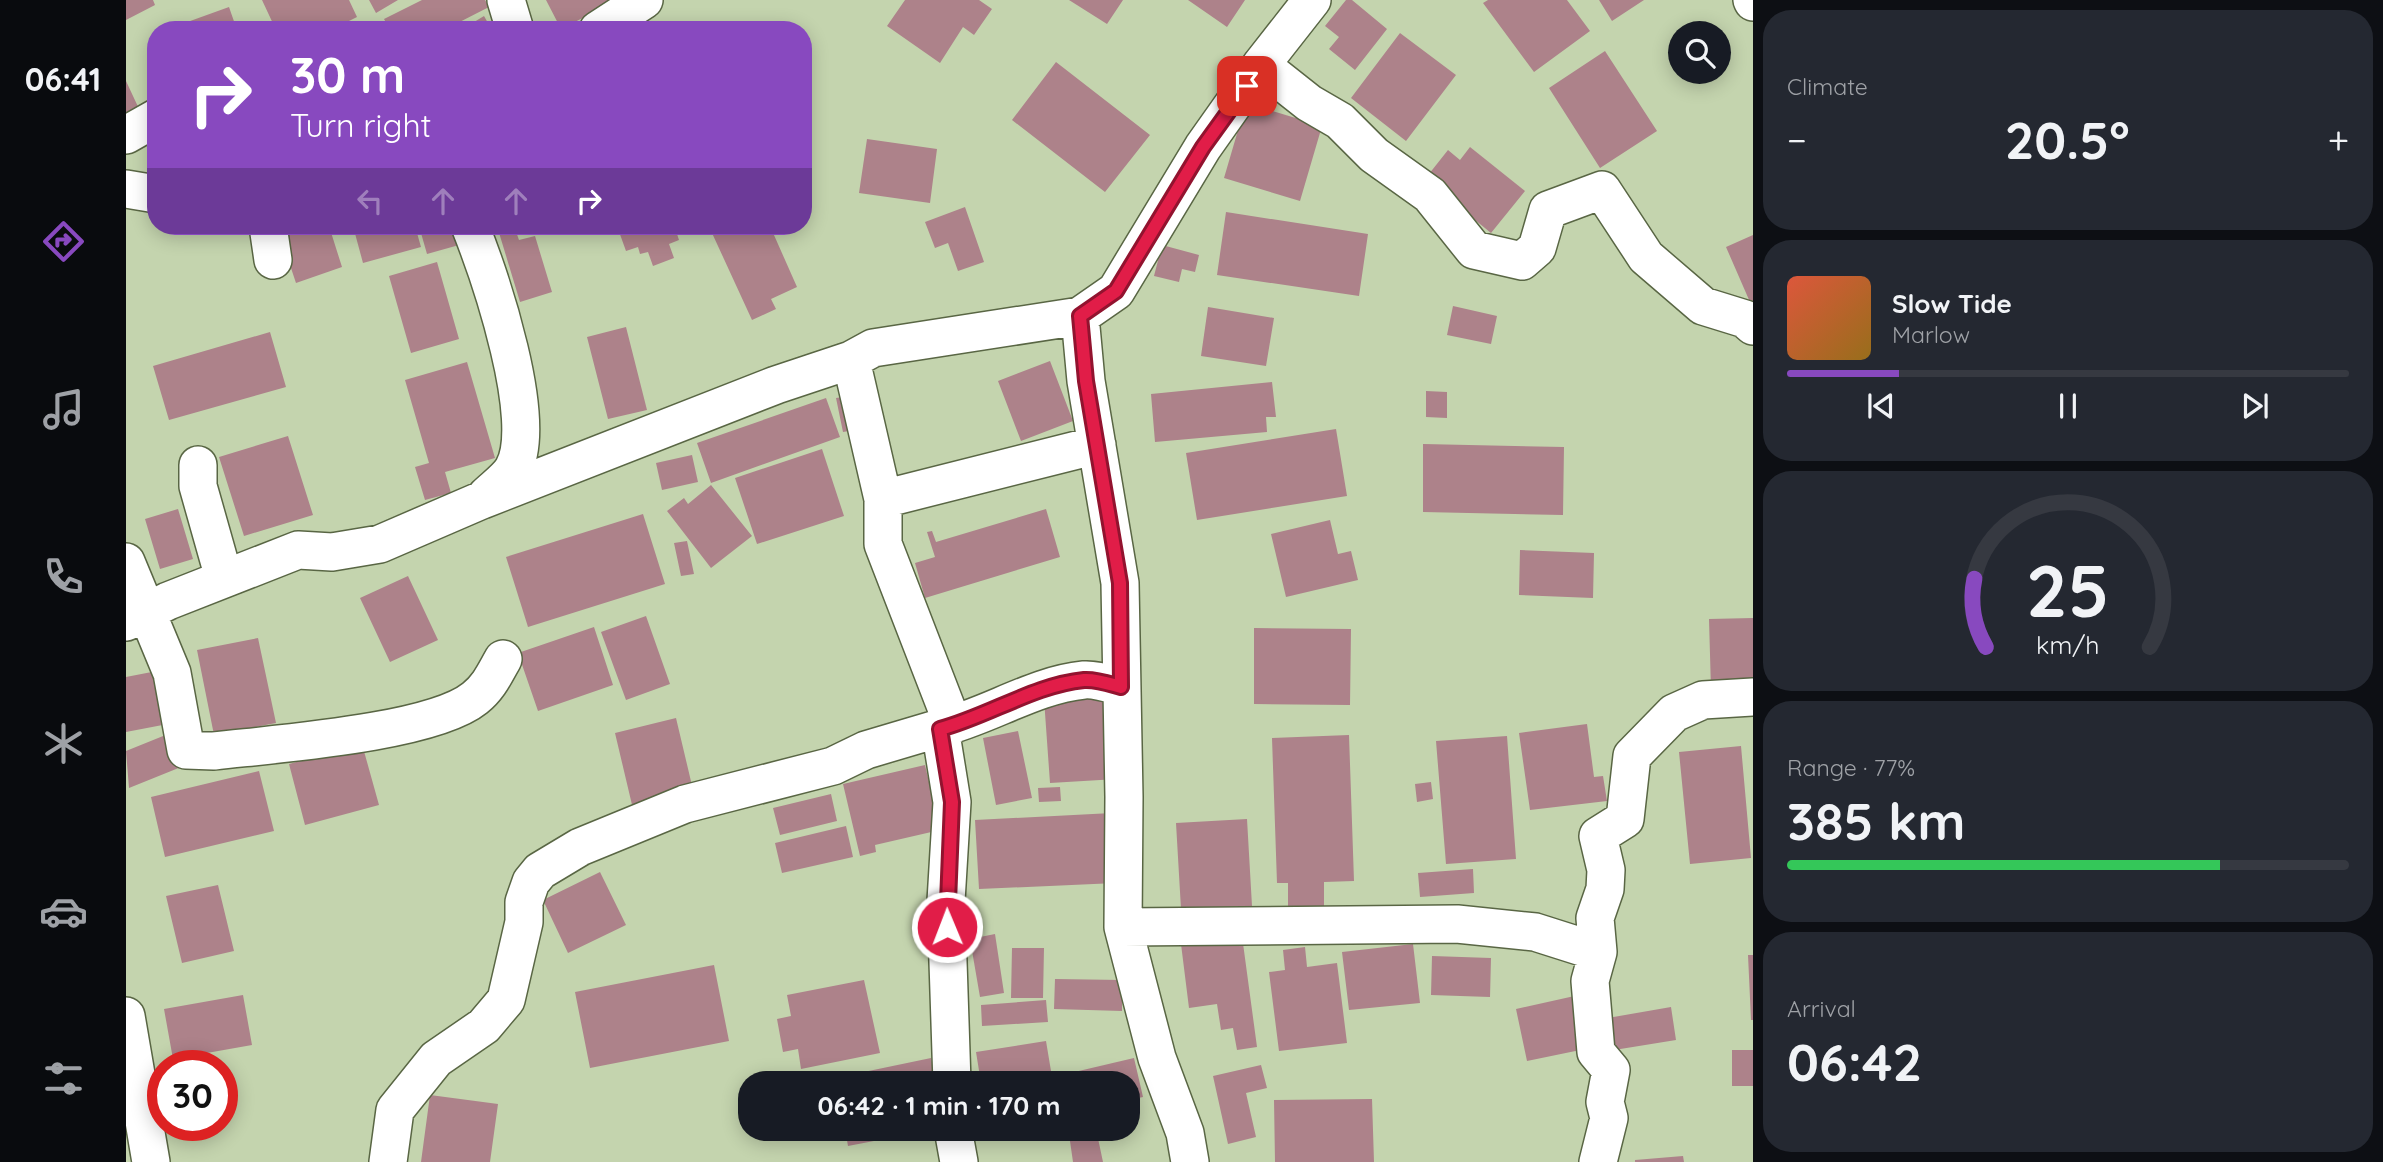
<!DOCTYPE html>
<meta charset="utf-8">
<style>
body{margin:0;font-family:Quicksand,sans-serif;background:#242831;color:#f1f3f6;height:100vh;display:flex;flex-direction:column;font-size:26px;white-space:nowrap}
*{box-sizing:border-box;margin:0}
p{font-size:23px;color:#9ea1a6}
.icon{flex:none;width:38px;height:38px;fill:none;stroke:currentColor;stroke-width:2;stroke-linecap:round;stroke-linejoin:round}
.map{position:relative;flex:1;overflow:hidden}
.drawer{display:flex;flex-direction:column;gap:10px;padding:10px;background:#0d0f14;width:630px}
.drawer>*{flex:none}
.guide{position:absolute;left:21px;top:21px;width:665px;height:214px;border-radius:28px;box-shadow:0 4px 18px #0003;background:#8849bf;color:#fff;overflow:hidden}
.fabs{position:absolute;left:1542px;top:21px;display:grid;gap:14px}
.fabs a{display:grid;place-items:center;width:63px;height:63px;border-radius:50%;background:#171b24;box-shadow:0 4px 18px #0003;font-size:35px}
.speed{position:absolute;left:21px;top:1050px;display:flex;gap:14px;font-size:35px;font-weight:700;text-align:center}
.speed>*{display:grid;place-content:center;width:91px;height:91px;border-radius:50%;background:#171b24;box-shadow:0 4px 18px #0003;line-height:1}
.speed .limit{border:10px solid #d22;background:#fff;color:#111}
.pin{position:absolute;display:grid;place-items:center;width:60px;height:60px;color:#fff;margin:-30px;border-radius:14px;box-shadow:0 4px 10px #0006}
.me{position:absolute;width:77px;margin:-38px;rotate:359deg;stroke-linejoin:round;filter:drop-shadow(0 0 5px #0008)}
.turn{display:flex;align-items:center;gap:24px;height:147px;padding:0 28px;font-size:32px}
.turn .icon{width:91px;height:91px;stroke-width:2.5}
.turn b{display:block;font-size:49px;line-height:60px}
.lanes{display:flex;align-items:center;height:66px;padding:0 28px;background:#0003;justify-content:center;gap:35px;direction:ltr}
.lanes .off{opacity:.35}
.big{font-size:52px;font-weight:700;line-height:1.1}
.drawer .card{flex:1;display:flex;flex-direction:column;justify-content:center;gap:10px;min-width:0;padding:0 24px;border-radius:28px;background:#242831}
.drawer .dial{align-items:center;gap:0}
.dial svg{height:182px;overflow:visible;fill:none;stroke:#363941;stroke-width:7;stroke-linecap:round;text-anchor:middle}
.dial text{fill:#f1f3f6;stroke:none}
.song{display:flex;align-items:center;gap:21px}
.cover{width:84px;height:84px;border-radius:10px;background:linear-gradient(135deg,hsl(10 70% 55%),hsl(40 70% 35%))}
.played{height:7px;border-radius:4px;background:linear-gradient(90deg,#8849bf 20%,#363941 20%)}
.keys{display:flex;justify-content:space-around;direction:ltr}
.heat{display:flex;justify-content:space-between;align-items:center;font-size:38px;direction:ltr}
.charge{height:10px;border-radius:5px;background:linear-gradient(90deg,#34c759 77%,#363941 0)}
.trip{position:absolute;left:612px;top:1071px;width:402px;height:70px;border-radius:28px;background:#171b24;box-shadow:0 4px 18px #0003;font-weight:700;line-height:70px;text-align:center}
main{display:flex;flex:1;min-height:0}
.dock{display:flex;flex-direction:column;width:126px;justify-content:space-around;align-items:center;background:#090b0e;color:#9ea1a6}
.dock .icon{width:49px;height:49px}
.dock .active{color:#8849bf}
.dock b{font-size:32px;color:#f1f3f6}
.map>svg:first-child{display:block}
.building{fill:#ad828a}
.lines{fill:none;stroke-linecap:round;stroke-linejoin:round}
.street-casing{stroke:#596644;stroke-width:40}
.street{stroke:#fff;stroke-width:37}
.route-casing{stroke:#92132f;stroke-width:18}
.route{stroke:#e11d48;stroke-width:12}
</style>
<main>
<nav class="dock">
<b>06:41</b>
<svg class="icon active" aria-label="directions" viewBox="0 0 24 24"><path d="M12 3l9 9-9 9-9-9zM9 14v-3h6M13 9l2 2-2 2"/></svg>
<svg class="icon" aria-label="music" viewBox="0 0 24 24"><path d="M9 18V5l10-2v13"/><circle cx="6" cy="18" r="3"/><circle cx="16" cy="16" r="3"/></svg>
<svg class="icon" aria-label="phone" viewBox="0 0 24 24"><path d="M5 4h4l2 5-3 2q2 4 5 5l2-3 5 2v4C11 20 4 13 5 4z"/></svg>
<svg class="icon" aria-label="climate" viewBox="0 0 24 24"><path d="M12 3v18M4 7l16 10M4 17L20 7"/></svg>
<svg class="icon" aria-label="car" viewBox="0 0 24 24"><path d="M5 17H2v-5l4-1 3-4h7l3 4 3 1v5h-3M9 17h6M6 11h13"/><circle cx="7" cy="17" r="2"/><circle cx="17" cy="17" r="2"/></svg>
<svg class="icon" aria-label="filters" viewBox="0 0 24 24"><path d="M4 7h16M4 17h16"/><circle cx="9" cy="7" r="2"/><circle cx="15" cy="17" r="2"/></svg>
</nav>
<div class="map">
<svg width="1627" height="1162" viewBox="0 0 1627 1162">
<rect width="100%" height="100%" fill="#c4d4ae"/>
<path class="building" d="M 0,0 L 27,0 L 29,5 L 0,20 Z
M 136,0 L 223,0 L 231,17 L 205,30 L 150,30 Z
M 243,0 L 272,0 L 250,13 Z
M 296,0 L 359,0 L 363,7 L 318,30 L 264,30 L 258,19 Z
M 420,0 L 492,0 L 435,29 Z
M 779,0 L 853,0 L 866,9 L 848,35 L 837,27 L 814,63 L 761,26 Z
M 943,0 L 997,0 L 981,24 Z
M 1062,0 L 1119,0 L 1101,27 Z
M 1220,0 L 1226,0 L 1261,29 L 1229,70 L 1203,49 L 1213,37 L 1199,26 Z
M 1362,0 L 1441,0 L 1464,31 L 1408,72 L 1357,3 Z
M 1473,0 L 1518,0 L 1486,21 Z
M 103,7 L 111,30 L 42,30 L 42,29 Z
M 358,16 L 366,30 L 335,30 Z
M 1274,33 L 1330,75 L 1280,141 L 1225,98 Z
M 1479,51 L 1531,131 L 1474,168 L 1423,88 Z
M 930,62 L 1024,135 L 979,192 L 886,120 Z
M 0,81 L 14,111 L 0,117 Z
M 1120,103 L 1196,126 L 1174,201 L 1098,178 Z
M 741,139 L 811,149 L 804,203 L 733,193 Z
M 1344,147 L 1399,191 L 1365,233 L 1299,179 L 1322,150 L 1334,160 Z
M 839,207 L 858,262 L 832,271 L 822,243 L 809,248 L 799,222 Z
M 1100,212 L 1242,234 L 1233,296 L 1091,275 Z
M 151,226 L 203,226 L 216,267 L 170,283 Z
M 227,226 L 289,226 L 295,247 L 237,263 Z
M 293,226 L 327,226 L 333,245 L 301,254 Z
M 371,226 L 388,226 L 393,240 L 409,236 L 426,292 L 394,302 Z
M 491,226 L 564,226 L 565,229 L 551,234 L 553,240 L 543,244 L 548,258 L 527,266 L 522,252 L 514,254 L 512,247 L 500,251 Z
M 602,226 L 644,226 L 671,287 L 645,299 L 650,309 L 626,320 L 586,233 Z
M 1627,235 L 1627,309 L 1600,247 Z
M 1036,245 L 1073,255 L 1069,272 L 1056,269 L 1053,282 L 1028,276 Z
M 311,262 L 333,339 L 285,353 L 263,276 Z
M 1327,306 L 1371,316 L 1365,344 L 1321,335 Z
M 1082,307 L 1148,318 L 1140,366 L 1075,356 Z
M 500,327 L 521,410 L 482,419 L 461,337 Z
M 144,332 L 160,387 L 43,420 L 27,366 Z
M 924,361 L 947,421 L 895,441 L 872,381 Z
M 341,362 L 369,458 L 319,472 L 325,493 L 299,500 L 289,467 L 303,463 L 279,380 Z
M 1146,382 L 1150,417 L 1140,417 L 1141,432 L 1029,442 L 1025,394 Z
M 1300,391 L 1321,392 L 1321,418 L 1300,417 Z
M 723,396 L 729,430 L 717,432 L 710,398 Z
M 700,398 L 714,437 L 585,483 L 571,443 Z
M 1210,429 L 1221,496 L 1071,520 L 1060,453 Z
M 162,436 L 187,515 L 118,536 L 93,457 Z
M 1297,444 L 1438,447 L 1437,515 L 1297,512 Z
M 696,449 L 718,516 L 631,544 L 609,478 Z
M 566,455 L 572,482 L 536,490 L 530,463 Z
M 585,485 L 626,536 L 585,568 L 541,511 L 558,498 L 562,504 Z
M 52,509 L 67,559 L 34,569 L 19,519 Z
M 920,509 L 934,557 L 799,598 L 789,563 L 809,557 L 801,532 L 806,531 L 810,542 Z
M 517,514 L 539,584 L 402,627 L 380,557 Z
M 1204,520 L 1212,554 L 1225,551 L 1232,580 L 1160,597 L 1145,534 Z
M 561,541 L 568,574 L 555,576 L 548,543 Z
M 1394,550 L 1468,553 L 1467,598 L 1393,595 Z
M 282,576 L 312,640 L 264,662 L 234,598 Z
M 520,616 L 544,684 L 500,700 L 475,632 Z
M 1627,618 L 1627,689 L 1585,690 L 1583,619 Z
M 468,627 L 487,685 L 412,711 L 392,653 Z
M 1128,628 L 1225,629 L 1224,705 L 1128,704 Z
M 132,638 L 150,723 L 88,735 L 71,650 Z
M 36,670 L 47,723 L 0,732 L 0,677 Z
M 985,694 L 991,779 L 924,783 L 918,699 Z
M 550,718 L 568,794 L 507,809 L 489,733 Z
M 1461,724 L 1468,777 L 1477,776 L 1481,801 L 1404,810 L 1393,733 Z
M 892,731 L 906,798 L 870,805 L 857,738 Z
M 47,732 L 60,765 L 3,788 L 0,751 Z
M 1223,735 L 1228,881 L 1198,882 L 1198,906 L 1162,908 L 1162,883 L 1151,883 L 1146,738 Z
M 1381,736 L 1390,859 L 1320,864 L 1310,741 Z
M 236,744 L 253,805 L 179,825 L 163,764 Z
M 1615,746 L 1625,858 L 1564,864 L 1553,752 Z
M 799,765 L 814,830 L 749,845 L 750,852 L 734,856 L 717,784 Z
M 133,771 L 148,831 L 39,857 L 25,797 Z
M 1305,782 L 1307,799 L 1291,802 L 1289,784 Z
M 934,787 L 935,801 L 913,802 L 912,788 Z
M 705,794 L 711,821 L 654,835 L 647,808 Z
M 986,813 L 990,883 L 853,889 L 849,820 Z
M 1121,819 L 1126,906 L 1055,909 L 1050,823 Z
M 720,826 L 727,857 L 656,873 L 649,843 Z
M 1347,869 L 1348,893 L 1294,897 L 1292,873 Z
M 474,872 L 500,925 L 442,953 L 417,900 Z
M 92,885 L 108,951 L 56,963 L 40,896 Z
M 869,934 L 878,993 L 854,997 L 844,939 Z
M 1116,936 L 1131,1047 L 1111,1050 L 1107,1028 L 1095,1030 L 1091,1004 L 1063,1008 L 1055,944 Z
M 1287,944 L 1294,1003 L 1223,1010 L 1216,952 Z
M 1179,947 L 1181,967 L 1211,963 L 1221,1043 L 1153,1051 L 1143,972 L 1159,970 L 1157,950 Z
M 886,948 L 918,948 L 917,998 L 885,998 Z
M 1622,955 L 1627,955 L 1627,1020 L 1625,1020 Z
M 1306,956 L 1365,958 L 1364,997 L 1305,995 Z
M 588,965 L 603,1041 L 464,1068 L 449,992 Z
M 929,979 L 996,980 L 996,1011 L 928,1009 Z
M 738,980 L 754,1053 L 675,1069 L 672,1049 L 657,1052 L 651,1019 L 665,1016 L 661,995 Z
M 117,995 L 126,1045 L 47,1059 L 38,1009 Z
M 1453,995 L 1464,1048 L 1401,1061 L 1390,1009 Z
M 920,1000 L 922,1022 L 856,1026 L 855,1005 Z
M 1545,1007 L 1550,1040 L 1482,1051 L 1476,1019 Z
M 920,1041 L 927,1083 L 855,1083 L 850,1052 Z
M 1606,1050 L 1627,1050 L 1627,1086 L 1606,1086 Z
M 805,1058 L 810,1083 L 710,1083 L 709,1078 Z
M 1008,1058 L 1017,1097 L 1003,1100 L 1003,1083 L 942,1083 L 940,1074 Z
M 1135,1065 L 1141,1088 L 1120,1093 L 1130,1137 L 1102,1144 L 1087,1076 Z
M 304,1095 L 372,1104 L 364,1162 L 295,1162 Z
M 1246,1099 L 1248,1162 L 1149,1162 L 1148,1100 Z
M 719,1129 L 805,1129 L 805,1130 L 722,1146 Z
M 970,1129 L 977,1162 L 947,1162 L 943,1134 Z
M 1557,1156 L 1558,1162 L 1509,1162 L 1509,1160 Z"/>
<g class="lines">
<defs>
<path id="street" d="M 380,0 L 389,30
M 1626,0 L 1627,2
M 472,30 L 518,0
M 1135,65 L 1183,103 L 1214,121 L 1248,155 L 1304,195 L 1348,250 L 1396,261 L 1411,248 L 1422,210 L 1476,190 L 1520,257 L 1577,306 L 1619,319 L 1627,326
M 0,135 L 30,118
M 0,189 L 30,194
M 142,226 L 147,260
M 344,226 C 364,276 414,422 387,469 C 381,479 368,488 360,496
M 725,360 L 757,499 L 757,544 L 827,725
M 72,465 L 72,486 L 98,578
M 757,499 L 971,445
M 0,562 L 46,673 L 60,750 L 88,751 C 148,744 306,733 349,698 C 363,687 369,673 377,659
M 0,622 L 42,601 L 172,550 L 206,552 L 254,544 L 356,500 L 650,385 L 725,360 L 747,348 L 954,316
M 997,927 L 1331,924 L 1409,932 L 1472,952 L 1469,918 L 1479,889 L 1480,870 L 1472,836 L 1499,819 L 1506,756 L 1548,713 L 1577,700 L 1627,697
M 1472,952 L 1464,981 L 1470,1052 L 1485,1070 L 1479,1102 L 1483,1118 L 1472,1162
M 0,1016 L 25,1162
M 826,1083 L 820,901 L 826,802 L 814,728 C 863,716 908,685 958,680 C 970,679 984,684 995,687
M 827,1129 L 833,1162
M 262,1162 L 269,1110 L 310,1059 L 358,1026 L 380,1000 L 398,922 L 398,902 L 405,882 L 414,871 L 454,847 L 559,804 L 707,766 L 740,750 L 814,728
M 1064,1162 L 1059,1133 L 1031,1058 L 997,927 L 998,797 L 994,583 L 960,381 L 954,316 L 990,291 L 1077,147 L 1135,65 L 1186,0"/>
</defs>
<use href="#street" class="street-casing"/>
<use href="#street" class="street"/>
</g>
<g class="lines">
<defs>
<path id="route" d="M 821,927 L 826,802 L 814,729 C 863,716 908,685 958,680 C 970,679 984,684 995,687 L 994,583 L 960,381 L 954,316 L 990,291 L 1077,147 L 1121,86"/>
</defs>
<use href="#route" class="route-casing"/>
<use href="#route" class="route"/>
</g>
</svg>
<div class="fabs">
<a><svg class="icon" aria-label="search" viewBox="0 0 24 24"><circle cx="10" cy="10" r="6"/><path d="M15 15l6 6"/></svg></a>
</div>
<div class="speed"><div class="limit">30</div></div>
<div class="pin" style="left:1121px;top:86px;background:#d93025"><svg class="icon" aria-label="arrive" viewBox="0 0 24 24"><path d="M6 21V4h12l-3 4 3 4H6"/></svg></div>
<svg class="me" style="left:821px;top:927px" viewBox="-20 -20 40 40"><circle r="17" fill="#e11d48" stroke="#fff" stroke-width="3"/><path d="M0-11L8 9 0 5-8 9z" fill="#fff"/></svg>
<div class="trip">06:42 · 1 min · 170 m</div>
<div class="guide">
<div class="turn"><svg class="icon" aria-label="right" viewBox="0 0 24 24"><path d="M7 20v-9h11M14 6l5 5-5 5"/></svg><div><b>30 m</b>Turn right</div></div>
<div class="lanes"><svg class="icon off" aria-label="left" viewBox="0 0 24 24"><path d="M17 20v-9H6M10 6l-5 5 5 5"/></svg><svg class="icon off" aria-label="ahead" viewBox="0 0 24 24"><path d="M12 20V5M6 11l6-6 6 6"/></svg><svg class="icon off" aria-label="ahead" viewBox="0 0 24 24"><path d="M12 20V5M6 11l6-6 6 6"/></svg><svg class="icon" aria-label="right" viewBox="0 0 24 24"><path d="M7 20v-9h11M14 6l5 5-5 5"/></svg></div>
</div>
</div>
<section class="drawer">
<div class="card"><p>Climate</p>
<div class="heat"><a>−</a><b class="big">20.5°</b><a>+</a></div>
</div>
<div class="card">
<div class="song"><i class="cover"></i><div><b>Slow Tide</b><p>Marlow</p></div></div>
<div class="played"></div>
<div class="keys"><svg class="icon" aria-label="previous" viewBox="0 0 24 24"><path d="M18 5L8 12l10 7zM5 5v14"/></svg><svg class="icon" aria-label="pause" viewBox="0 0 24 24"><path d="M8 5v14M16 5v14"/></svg><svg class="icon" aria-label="next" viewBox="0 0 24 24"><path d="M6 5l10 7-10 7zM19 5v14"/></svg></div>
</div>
<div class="card dial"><svg viewBox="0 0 100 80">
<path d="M14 69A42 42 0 1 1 86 69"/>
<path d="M14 69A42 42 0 0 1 9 39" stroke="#8849bf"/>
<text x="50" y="56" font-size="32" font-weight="700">25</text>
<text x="50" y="72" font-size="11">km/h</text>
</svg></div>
<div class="card"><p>Range · 77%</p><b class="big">385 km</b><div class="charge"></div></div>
<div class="card"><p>Arrival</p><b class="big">06:42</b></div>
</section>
</main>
